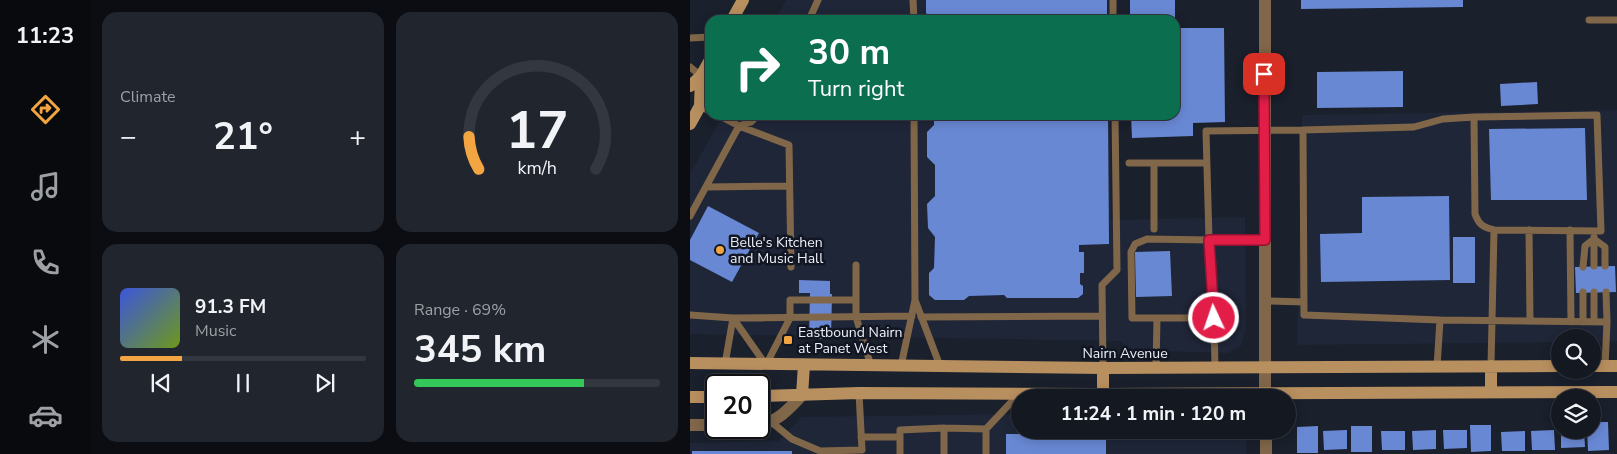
<!DOCTYPE html>
<meta charset="utf-8">
<style>
body{margin:0;font-family:"Nunito Sans",sans-serif;background:#21252e;color:#f1f3f6;height:100vh;display:flex;flex-direction:column;font-size:19px;white-space:nowrap}
*{box-sizing:border-box;margin:0}
p{font-size:16px;color:#9da0a5}
.icon{flex:none;width:28px;height:28px;fill:none;stroke:currentColor;stroke-width:2;stroke-linecap:round;stroke-linejoin:round}
.map{position:relative;flex:1;overflow:hidden}
.side{display:flex;flex-direction:column;gap:12px;padding:12px;background:#0b0d12;width:600px}
.side>*{flex:none}
.top-card{position:absolute;left:15px;top:15px;width:475px;height:105px;border-radius:15px;box-shadow:0 2px 12px #0003,0 0 0 1px #33373f;background:#0b6e4f;color:#fff;overflow:hidden}
.buttons{position:absolute;left:861px;top:329px;display:grid;gap:10px}
.buttons a{display:grid;place-items:center;width:50px;height:50px;border-radius:50%;background:#141821;box-shadow:0 2px 12px #0003,0 0 0 1px #33373f;font-size:25px}
.speed{position:absolute;left:15px;top:374px;display:flex;gap:10px;font-size:25px;font-weight:700;text-align:center}
.speed>*{display:grid;place-content:center;width:65px;height:65px;border-radius:50%;background:#141821;box-shadow:0 2px 12px #0003,0 0 0 1px #33373f;line-height:1}
.speed .limit{border:2px solid #111;border-radius:8px;background:#fff;color:#111}
.pin{position:absolute;display:grid;place-items:center;width:42px;height:42px;color:#fff;margin:-21px;border-radius:10px;box-shadow:0 2px 8px #0006}
.me{position:absolute;width:55px;margin:-28px;rotate:357deg;stroke-linejoin:round;filter:drop-shadow(0 0 4px #0008)}
.turn{display:flex;align-items:center;gap:18px;height:105px;padding:0 20px;font-size:22px}
.turn .icon{width:65px;height:65px;stroke-width:2.5}
.turn b{display:block;font-size:35px;line-height:42px}
.big{font-size:38px;font-weight:700;line-height:1.1}
.side .tile{flex:1;display:flex;flex-direction:column;justify-content:center;gap:8px;min-width:0;padding:0 18px;border-radius:15px;background:#21252e}
.side .dial{align-items:center;gap:0}
.dial svg{height:130px;overflow:visible;fill:none;stroke:#33373f;stroke-width:7;stroke-linecap:round;text-anchor:middle}
.dial text{fill:#f1f3f6;stroke:none}
.song{display:flex;align-items:center;gap:15px}
.cover{width:60px;height:60px;border-radius:8px;background:linear-gradient(135deg,hsl(230 70% 55%),hsl(80 70% 35%))}
.played{height:5px;border-radius:2px;background:linear-gradient(90deg,#f2a541 25%,#33373f 25%)}
.keys{display:flex;justify-content:space-around;direction:ltr}
.heat{display:flex;justify-content:space-between;align-items:center;font-size:28px;direction:ltr}
.charge{height:8px;border-radius:4px;background:linear-gradient(90deg,#34c759 69%,#33373f 0)}
.side .tiles{flex:1;display:grid;gap:12px;grid-template-columns:repeat(2,1fr)}
.trip{position:absolute;left:321px;top:389px;width:285px;height:50px;border-radius:25px;background:#141821;box-shadow:0 2px 12px #0003,0 0 0 1px #33373f;font-weight:700;line-height:50px;text-align:center}
main{display:flex;flex:1;min-height:0}
.menu{display:flex;flex-direction:column;width:90px;justify-content:space-around;align-items:center;background:#080a0d;color:#9da0a5}
.menu .icon{width:35px;height:35px}
.menu .current{color:#f2a541}
.menu b{font-size:22px;color:#f1f3f6}
.map>svg:first-child{display:block}
.built{fill:#1f2638}
.building{fill:#6988d4}
.lines{fill:none;stroke-linecap:round;stroke-linejoin:round}
.lane{stroke:#806749;stroke-width:7}
.street{stroke:#806749;stroke-width:12}
.secondary{stroke:#b88f5f;stroke-width:12}
.route-casing{stroke:#92132f;stroke-width:12}
.route{stroke:#e11d48;stroke-width:9}
.poi-dot{fill:#f2a541;stroke:#111622;stroke-width:2}
.labels{text-anchor:middle;dominant-baseline:central;stroke-width:5;stroke-linejoin:round;paint-order:stroke}
.poi-label{font-size:14px;fill:#ebeff8;stroke:#111622;text-anchor:start}
.street-label{font-size:14px;fill:#ebeff8;stroke:#111622}
</style>
<main>
<nav class="menu">
<b>11:23</b>
<svg class="icon current" aria-label="directions" viewBox="0 0 24 24"><path d="M12 3l9 9-9 9-9-9zM9 14v-3h6M13 9l2 2-2 2"/></svg>
<svg class="icon" aria-label="music" viewBox="0 0 24 24"><path d="M9 18V5l10-2v13"/><circle cx="6" cy="18" r="3"/><circle cx="16" cy="16" r="3"/></svg>
<svg class="icon" aria-label="phone" viewBox="0 0 24 24"><path d="M5 4h4l2 5-3 2q2 4 5 5l2-3 5 2v4C11 20 4 13 5 4z"/></svg>
<svg class="icon" aria-label="climate" viewBox="0 0 24 24"><path d="M12 3v18M4 7l16 10M4 17L20 7"/></svg>
<svg class="icon" aria-label="car" viewBox="0 0 24 24"><path d="M5 17H2v-5l4-1 3-4h7l3 4 3 1v5h-3M9 17h6M6 11h13"/><circle cx="7" cy="17" r="2"/><circle cx="17" cy="17" r="2"/></svg>
</nav>
<section class="side">
<div class="tiles">
<div class="tile"><p>Climate</p>
<div class="heat"><a>−</a><b class="big">21°</b><a>+</a></div>
</div>
<div class="tile dial"><svg viewBox="0 0 100 80">
<path d="M14 69A42 42 0 1 1 86 69"/>
<path d="M14 69A42 42 0 0 1 8 49" stroke="#f2a541"/>
<text x="50" y="56" font-size="32" font-weight="700">17</text>
<text x="50" y="72" font-size="11">km/h</text>
</svg></div>
<div class="tile">
<div class="song"><i class="cover"></i><div><b>91.3 FM</b><p>Music</p></div></div>
<div class="played"></div>
<div class="keys"><svg class="icon" aria-label="previous" viewBox="0 0 24 24"><path d="M18 5L8 12l10 7zM5 5v14"/></svg><svg class="icon" aria-label="pause" viewBox="0 0 24 24"><path d="M8 5v14M16 5v14"/></svg><svg class="icon" aria-label="next" viewBox="0 0 24 24"><path d="M6 5l10 7-10 7zM19 5v14"/></svg></div>
</div>
<div class="tile"><p>Range · 69%</p><b class="big">345 km</b><div class="charge"></div></div>
</div>
</section>
<div class="map">
<svg width="927" height="454" viewBox="0 0 927 454">
<rect width="100%" height="100%" fill="#1a202c"/>
<path class="built" d="M 96,0 L 419,0 L 419,20 L 85,20 Z
M 927,110 L 927,341 L 903,342 L 902,338 L 870,338 L 870,342 L 607,345 L 612,115 Z
M 33,115 L 420,115 L 421,220 L 555,217 L 556,328 L 551,346 L 538,353 L 438,350 L 431,341 L 0,334 L 0,174 Z
M 330,414 L 330,430 L 556,430 L 556,454 L 0,454 L 0,443 L 89,441 L 112,417 Z"/>
<path class="building" d="M 236,0 L 417,0 L 417,20 L 243,20 L 236,13 Z
M 440,0 L 485,0 L 485,20 L 440,20 Z
M 611,0 L 773,0 L 773,7 L 611,9 Z
M 485,28 L 534,28 L 535,122 L 503,123 L 503,136 L 442,138 L 441,115 L 485,115 Z
M 713,71 L 713,107 L 627,108 L 627,72 Z
M 847,82 L 848,104 L 811,106 L 810,84 Z
M 244,115 L 418,115 L 419,244 L 389,245 L 389,252 L 394,252 L 394,273 L 390,273 L 390,284 L 393,286 L 393,294 L 388,298 L 317,298 L 314,295 L 279,296 L 274,300 L 245,300 L 239,295 L 239,273 L 244,268 L 245,237 L 238,228 L 237,204 L 245,196 L 245,165 L 237,157 L 237,132 L 244,125 Z
M 895,128 L 897,200 L 801,200 L 799,129 Z
M 759,196 L 760,280 L 631,282 L 630,234 L 672,233 L 672,197 Z
M 18,206 L 69,233 L 42,282 L 0,260 L 0,240 Z
M 763,237 L 785,237 L 785,283 L 763,283 Z
M 480,251 L 482,296 L 446,297 L 445,252 Z
M 925,266 L 926,292 L 886,293 L 885,267 Z
M 109,280 L 140,281 L 140,294 L 142,294 L 141,339 L 119,339 L 120,293 L 109,293 Z
M 902,422 L 918,422 L 919,450 L 898,451 L 897,430 L 902,430 Z
M 780,425 L 801,425 L 801,451 L 781,452 Z
M 628,426 L 628,453 L 607,453 L 607,427 Z
M 661,426 L 682,426 L 682,452 L 661,452 Z
M 657,430 L 657,449 L 634,450 L 633,431 Z
M 746,430 L 746,449 L 723,450 L 722,431 Z
M 753,430 L 777,430 L 777,448 L 754,449 Z
M 864,430 L 865,450 L 842,450 L 841,431 Z
M 871,430 L 894,430 L 895,447 L 871,448 Z
M 691,431 L 715,431 L 715,450 L 692,450 Z
M 835,431 L 835,451 L 812,451 L 811,432 Z
M 316,434 L 416,434 L 416,454 L 316,454 Z
M 2,451 L 102,451 L 102,454 L 2,454 Z"/>
<g class="lines">
<path class="lane" d="M 223,0 L 224,20
M 423,0 L 423,20
M 119,20 L 128,0
M 899,20 L 927,20
M 0,38 L 20,37
M 0,67 L 11,76
M 10,106 L 20,111
M 28,115 L 49,126 L 99,145 L 101,267
M 784,117 L 753,119 L 724,127 L 613,130 L 614,315 L 750,320 L 917,322 L 915,366
M 439,163 L 516,163
M 464,163 L 464,229
M 16,187 L 99,186
M 0,216 L 49,126 L 61,122 L 68,115
M 839,230 L 840,321
M 880,230 L 881,322
M 904,237 L 904,266
M 166,265 L 166,317 L 181,366
M 893,267 L 895,246 L 904,239 L 915,247 L 915,266
M 916,292 L 917,322
M 225,300 L 250,366
M 576,301 L 614,302
M 0,315 L 43,318 L 222,316
M 231,317 L 412,316
M 43,318 L 76,365 L 100,318 L 100,300 L 166,300
M 467,318 L 442,318 L 441,252 L 445,244 L 457,239 L 519,240 L 516,131 L 613,130
M 524,318 L 519,240 L 575,240
M 893,322 L 893,292
M 904,322 L 904,292
M 35,364 L 43,318
M 211,366 L 225,300 L 224,115
M 801,366 L 804,230 L 911,231 L 907,115 L 784,117 L 785,214 C 789,225 793,227 804,230
M 747,367 L 750,320
M 413,368 L 412,285 L 427,270 L 425,115
M 466,368 L 467,318 L 524,318 L 525,368
M 80,421 L 102,439 L 130,451 L 172,450 L 169,393
M 254,428 L 296,429 L 296,454
M 296,429 L 329,394
M 171,437 L 210,437 L 210,454
M 210,437 L 210,430 L 254,428 L 254,454"/>
<path class="street" d="M 575,0 L 575,398
M 69,424 C 87,423 100,408 112,395
M 0,425 L 26,425
M 576,430 L 576,454"/>
<path class="secondary" d="M 42,20 L 53,0
M 0,86 L 11,76 L 20,60
M 0,124 L 10,106 L 11,76
M 0,363 L 413,368 L 870,366
M 801,366 L 801,392
M 902,366 L 927,366
M 413,394 L 413,368
M 112,395 L 114,365
M 69,396 L 169,393 L 413,394 L 927,392
M 0,397 L 26,397"/>
</g>
<g class="lines">
<defs>
<path id="route" d="M 524,318 L 519,240 L 575,240 L 574,74"/>
</defs>
<use href="#route" class="route-casing"/>
<use href="#route" class="route"/>
</g>
<g class="poi-dot">
<circle cx="30" cy="250" r="5"/>
<rect x="93" y="335" width="10" height="10" rx="2.5"/>
</g>
<g class="labels">
<g class="poi-label">
<text x="40" y="242">Belle's Kitchen<tspan x="40" dy="16">and Music Hall</tspan></text>
<text x="108" y="332">Eastbound Nairn<tspan x="108" dy="16">at Panet West</tspan></text>
</g>
<g class="street-label">
<text x="435" y="353">Nairn Avenue</text>
</g>
</g>
</svg>
<div class="buttons">
<a><svg class="icon" aria-label="search" viewBox="0 0 24 24"><circle cx="10" cy="10" r="6"/><path d="M15 15l6 6"/></svg></a>
<a><svg class="icon" aria-label="layers" viewBox="0 0 24 24"><path d="M12 4l9 5-9 5-9-5zM3 14l9 5 9-5"/></svg></a>
</div>
<div class="speed"><div class="limit">20</div></div>
<div class="pin" style="left:574px;top:74px;background:#d93025"><svg class="icon" aria-label="arrive" viewBox="0 0 24 24"><path d="M6 21V4h12l-3 4 3 4H6"/></svg></div>
<svg class="me" style="left:524px;top:318px" viewBox="-20 -20 40 40"><circle r="17" fill="#e11d48" stroke="#fff" stroke-width="3"/><path d="M0-11L8 9 0 5-8 9z" fill="#fff"/></svg>
<div class="trip">11:24 · 1 min · 120 m</div>
<div class="top-card">
<div class="turn"><svg class="icon" aria-label="right" viewBox="0 0 24 24"><path d="M7 20v-9h11M14 6l5 5-5 5"/></svg><div><b>30 m</b>Turn right</div></div>
</div>
</div>
</main>
